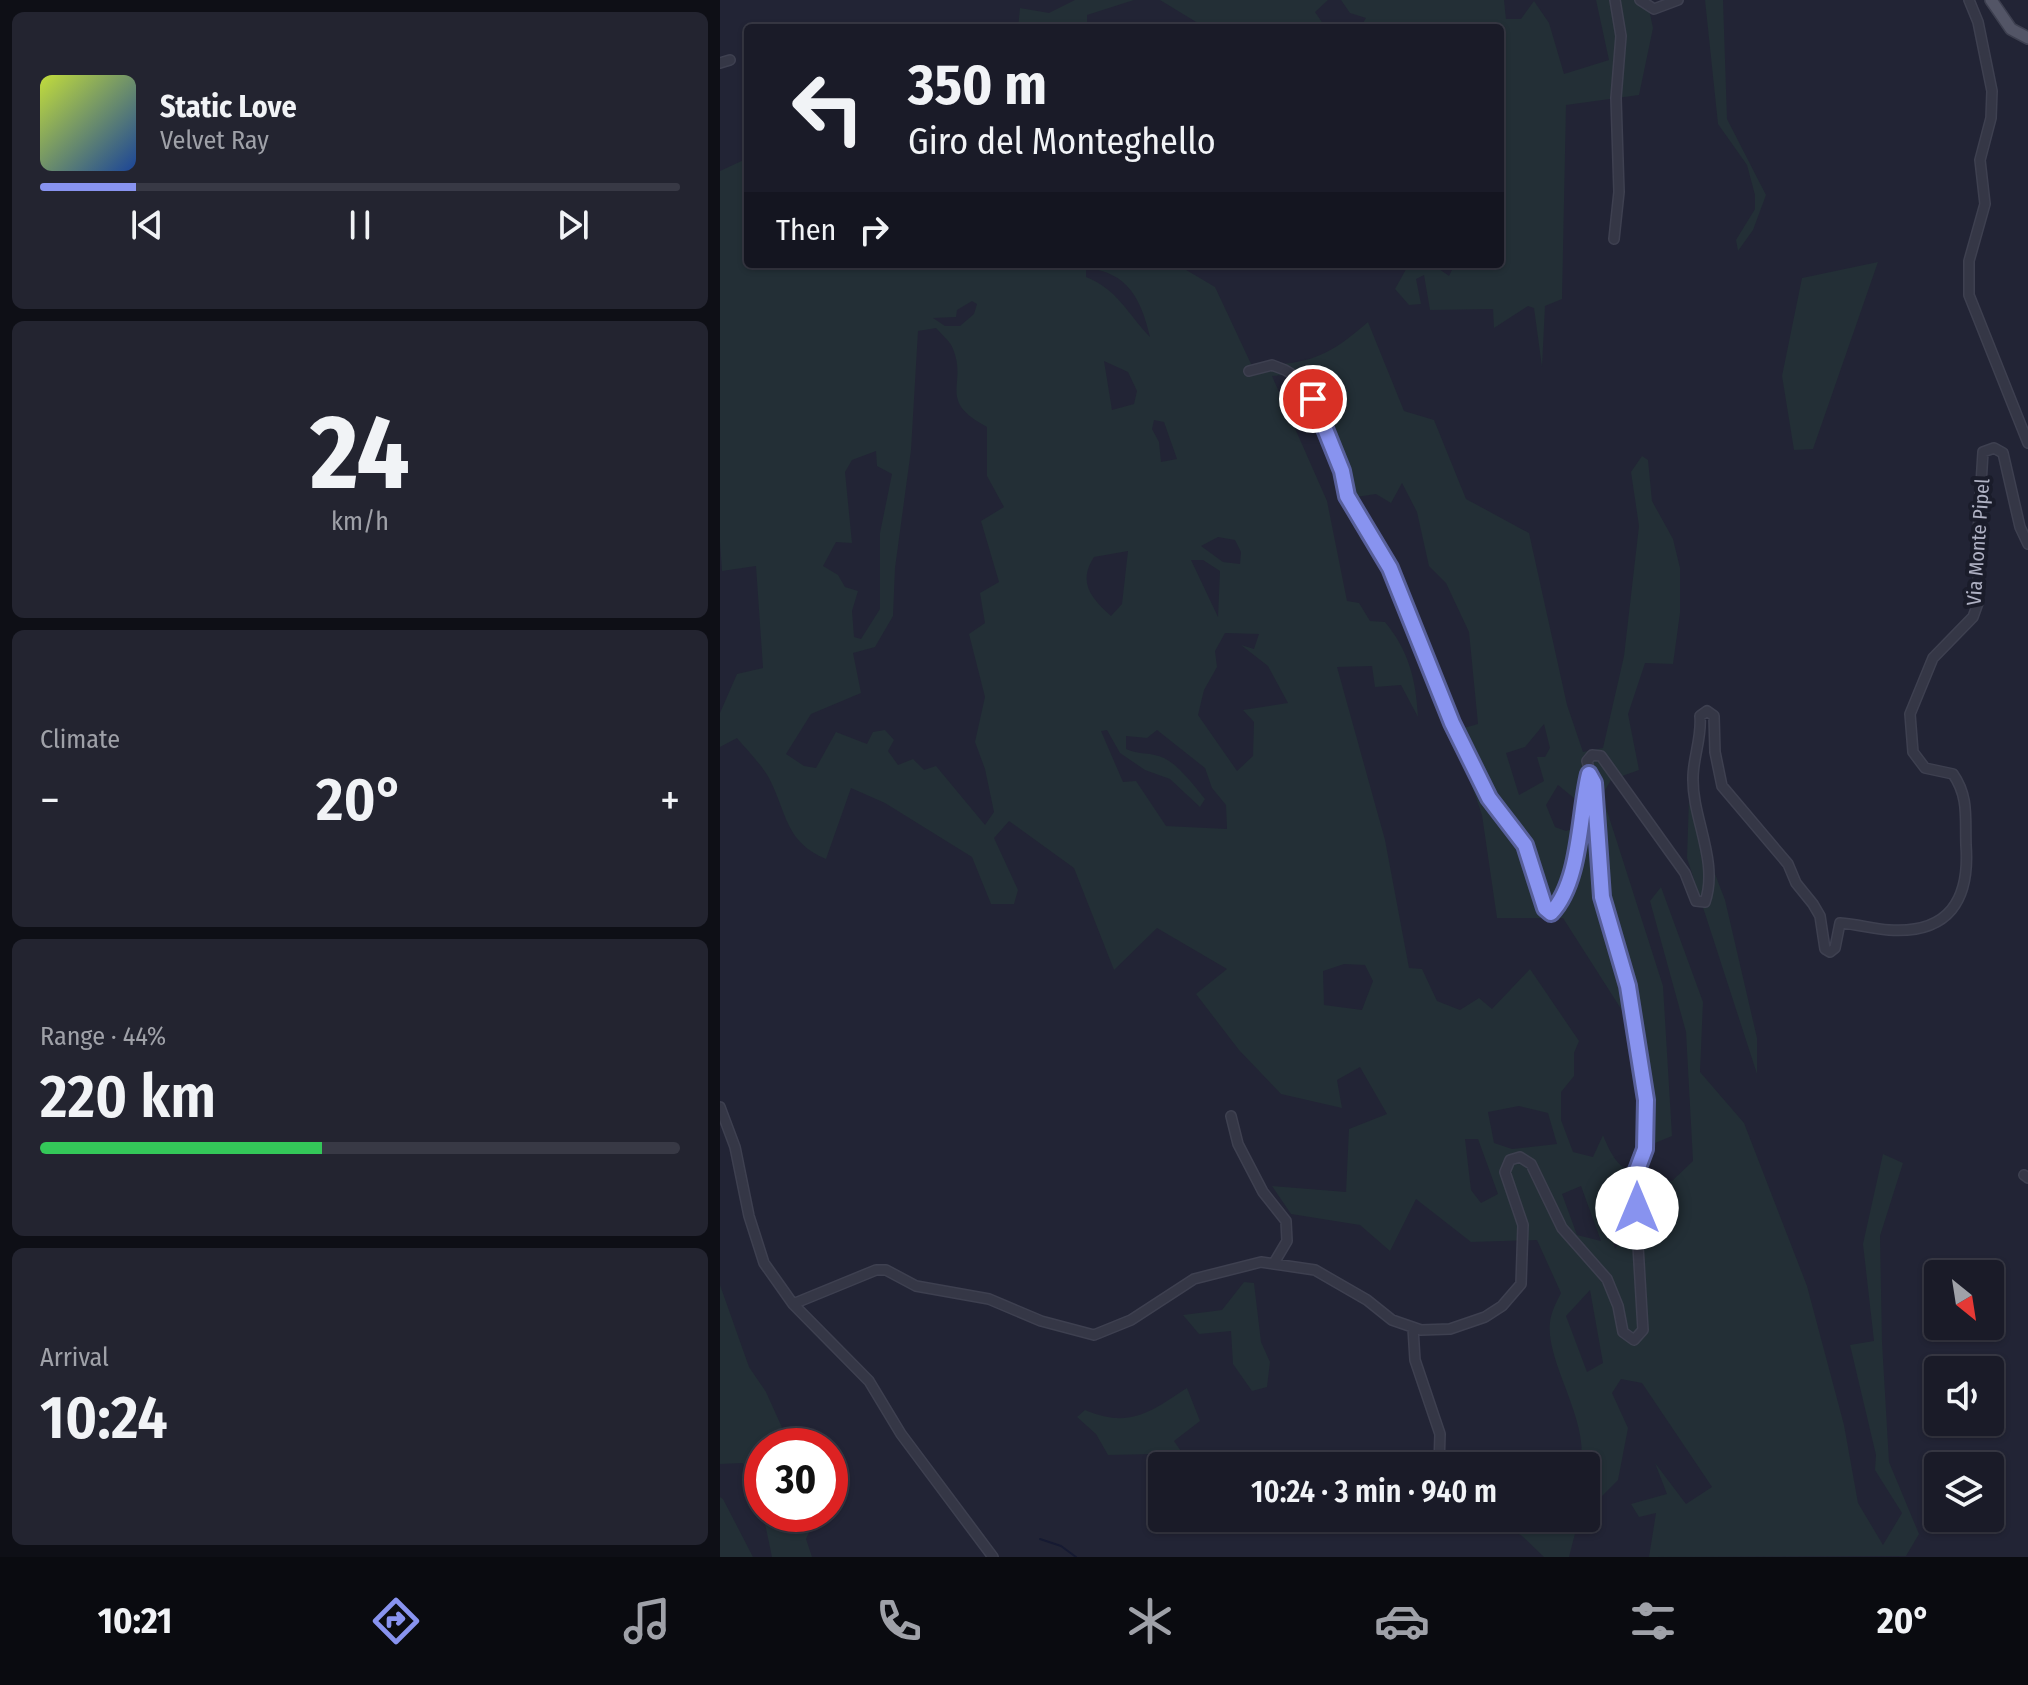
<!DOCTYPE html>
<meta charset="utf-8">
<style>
body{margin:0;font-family:"Fira Sans Condensed",sans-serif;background:#232430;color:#f1f3f6;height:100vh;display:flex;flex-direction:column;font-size:30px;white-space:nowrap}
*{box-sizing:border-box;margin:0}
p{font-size:26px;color:#9fa1a8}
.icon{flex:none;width:44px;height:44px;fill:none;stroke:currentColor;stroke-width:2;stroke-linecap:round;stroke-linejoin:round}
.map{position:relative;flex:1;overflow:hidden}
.panel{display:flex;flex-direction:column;gap:12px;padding:12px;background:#0e0f16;width:720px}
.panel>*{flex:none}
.top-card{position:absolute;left:24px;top:24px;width:760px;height:244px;border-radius:8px;box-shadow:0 2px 6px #0004,0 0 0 2px #383945;background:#1a1b28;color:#f1f3f6;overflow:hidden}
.needle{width:52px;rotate:150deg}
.fabs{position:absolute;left:1204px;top:1260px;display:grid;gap:16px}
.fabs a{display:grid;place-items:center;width:80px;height:80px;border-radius:8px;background:#1a1b28;box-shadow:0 2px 6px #0004,0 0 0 2px #383945;font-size:40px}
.speed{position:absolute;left:24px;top:1428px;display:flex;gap:16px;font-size:40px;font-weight:700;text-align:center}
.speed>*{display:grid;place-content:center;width:104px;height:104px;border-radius:50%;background:#1a1b28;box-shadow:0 2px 6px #0004,0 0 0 2px #383945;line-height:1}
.speed .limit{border:12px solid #d22;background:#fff;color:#111}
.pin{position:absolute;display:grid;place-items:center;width:68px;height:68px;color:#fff;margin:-34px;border:4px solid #fff;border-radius:50%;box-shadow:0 2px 8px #0007}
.me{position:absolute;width:88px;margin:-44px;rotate:0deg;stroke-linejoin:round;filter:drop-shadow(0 0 6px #0008)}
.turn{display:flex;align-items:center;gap:28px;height:168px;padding:0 32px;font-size:36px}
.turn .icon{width:104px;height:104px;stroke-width:2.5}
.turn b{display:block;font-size:56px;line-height:68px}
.then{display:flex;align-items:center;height:76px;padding:0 32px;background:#0003;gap:16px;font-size:30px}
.big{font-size:60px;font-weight:600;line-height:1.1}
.panel .widget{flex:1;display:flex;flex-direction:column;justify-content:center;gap:12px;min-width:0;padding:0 28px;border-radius:12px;background:#232430}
.panel .dial{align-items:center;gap:0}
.dial b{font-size:104px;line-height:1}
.song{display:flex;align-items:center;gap:24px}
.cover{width:96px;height:96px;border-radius:12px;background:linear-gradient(135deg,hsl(70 70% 55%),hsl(220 70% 35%))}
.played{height:8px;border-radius:4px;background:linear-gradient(90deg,#8893ef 15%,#383945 15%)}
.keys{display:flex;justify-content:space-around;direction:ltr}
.heat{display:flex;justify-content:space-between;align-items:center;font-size:44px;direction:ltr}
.charge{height:12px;border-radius:6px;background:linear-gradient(90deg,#34c759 44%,#383945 0)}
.trip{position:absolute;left:428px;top:1452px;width:452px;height:80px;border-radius:8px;background:#1a1b28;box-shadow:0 2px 6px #0004,0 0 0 2px #383945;font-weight:600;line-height:80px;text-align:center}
.tabs{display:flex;height:128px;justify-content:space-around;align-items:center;background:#0a0b10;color:#9fa1a8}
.tabs .icon{width:56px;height:56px}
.tabs .on{color:#8893ef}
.tabs b{font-size:36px;color:#f1f3f6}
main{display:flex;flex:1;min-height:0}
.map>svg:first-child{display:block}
.green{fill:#232f36;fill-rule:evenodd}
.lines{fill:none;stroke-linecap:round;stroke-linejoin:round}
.stream{stroke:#161a32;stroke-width:2}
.minor-casing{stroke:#3e4050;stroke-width:12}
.major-casing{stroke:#3e4050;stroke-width:14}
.minor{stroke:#353746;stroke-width:9}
.major{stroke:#535566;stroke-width:11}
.route-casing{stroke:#58609b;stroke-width:20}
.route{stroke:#8893ef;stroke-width:14}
.labels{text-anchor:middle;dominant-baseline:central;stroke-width:8;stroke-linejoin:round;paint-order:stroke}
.street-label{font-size:20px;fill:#afb1c3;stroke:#1a1c2a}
</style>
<main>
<section class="panel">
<div class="widget">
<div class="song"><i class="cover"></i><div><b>Static Love</b><p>Velvet Ray</p></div></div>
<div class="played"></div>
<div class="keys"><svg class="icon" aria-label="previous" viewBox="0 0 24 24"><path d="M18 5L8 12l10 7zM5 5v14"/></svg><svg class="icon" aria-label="pause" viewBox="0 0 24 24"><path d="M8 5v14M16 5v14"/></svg><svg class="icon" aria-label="next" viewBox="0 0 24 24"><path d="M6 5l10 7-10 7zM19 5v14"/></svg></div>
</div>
<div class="widget dial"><b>24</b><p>km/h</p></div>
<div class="widget"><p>Climate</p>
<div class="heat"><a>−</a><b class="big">20°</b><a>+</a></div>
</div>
<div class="widget"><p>Range · 44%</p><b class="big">220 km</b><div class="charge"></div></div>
<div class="widget"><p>Arrival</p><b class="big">10:24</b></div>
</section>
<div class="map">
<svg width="1308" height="1557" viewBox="0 0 1308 1557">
<rect width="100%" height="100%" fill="#222435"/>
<path class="green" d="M 355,0 L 414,0 L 367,15 L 367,28 L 298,28 L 300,8 L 329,13 Z
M 440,0 L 608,0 L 595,12 L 606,28 L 486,28 Z
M 621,0 L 784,0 L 786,19 L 801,19 L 814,1 L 829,23 L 844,74 L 889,60 L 876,0 L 927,0 L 933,28 L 919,95 L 846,105 L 842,299 L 825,306 L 822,367 L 814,308 L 808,306 L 774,328 L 773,309 L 710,310 L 704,275 L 696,279 L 701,304 L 689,305 L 675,289 L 689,264 L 712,264 L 729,276 L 735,264 L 780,264 L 780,28 L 640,28 L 646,18 L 630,13 Z
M 985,0 L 1003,0 L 1007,119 L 1046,195 L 1033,230 L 1018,251 L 1016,240 L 1035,209 L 1035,195 L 1027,165 L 998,124 Z
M 28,158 L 28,264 L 456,264 L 495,287 L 532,366 C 587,364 606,359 648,322 L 684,411 L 714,420 L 746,499 L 809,533 L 847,705 L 863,752 L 883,748 L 904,656 L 919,526 L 911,472 L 922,456 L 928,460 L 932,501 L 953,539 L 960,568 L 960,613 L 953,664 L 925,663 L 908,714 L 919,770 L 891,780 L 882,795 L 943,986 L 952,1136 L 935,1143 L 926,1048 L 843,918 L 777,918 L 762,815 L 733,731 L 758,724 L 749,632 L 726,583 L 709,566 L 697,512 L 682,483 L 671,503 L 656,494 L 636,497 L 584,373 L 552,376 L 607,501 L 627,601 L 639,603 L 650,621 L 665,622 C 689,651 696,680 698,717 L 681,685 L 655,687 L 652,666 L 617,667 L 665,840 L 689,968 L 702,969 L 717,1001 L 740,1010 L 759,998 L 772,1009 L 810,969 L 859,1041 L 854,1053 L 854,1076 L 841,1092 L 841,1120 L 853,1152 L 873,1157 L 883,1135 C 900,1178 911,1171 952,1181 L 973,1161 L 966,1032 L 930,901 L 941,887 L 983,1002 L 980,1072 L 1024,1123 L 1087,1286 L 1124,1425 L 1138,1503 L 1163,1545 L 1182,1513 L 1155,1470 L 1156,1455 L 1130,1345 L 1154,1341 L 1143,1244 L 1163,1154 L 1183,1163 L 1160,1236 L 1162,1342 L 1169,1462 L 1199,1534 L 1186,1556 L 929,1557 L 936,1513 L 919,1517 L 911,1504 L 947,1494 L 935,1463 L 966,1504 L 992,1487 L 922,1383 L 901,1379 L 892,1393 L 908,1428 L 898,1480 L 866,1512 L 866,1466 L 860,1466 C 871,1422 825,1362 830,1322 C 831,1312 837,1301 841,1293 L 817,1240 L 751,1242 L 696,1199 L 670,1251 L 640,1225 L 571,1214 L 552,1186 L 626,1192 L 629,1129 L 667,1114 L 640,1067 L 617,1080 L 622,1108 L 561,1094 L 519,1050 L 476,994 L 507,969 L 437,928 L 394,970 L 354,868 L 289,821 L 274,838 L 298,890 L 294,904 L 271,904 L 252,857 L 165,803 L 131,788 L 106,859 C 65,842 67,813 49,778 C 41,764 27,750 17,738 L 0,747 L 0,713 L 17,674 L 43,668 L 36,566 L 2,571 L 0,542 L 0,171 ZM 366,268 C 408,272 421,299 430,337 C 407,313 398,290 366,277 ZM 252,301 L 257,304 L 254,314 L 240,326 L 225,326 L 213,318 L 236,317 L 237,310 ZM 216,328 C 221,334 231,342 233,349 C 248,385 216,400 267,427 L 267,476 L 284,507 L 261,521 L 279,582 L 260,593 L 265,623 L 249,634 L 265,697 L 255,742 L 265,769 L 274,812 L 265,825 L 216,766 L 204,770 L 193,759 L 178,765 L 168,751 L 174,740 L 165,730 L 153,732 L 147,744 L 116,732 L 96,768 L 84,766 L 66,754 L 91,714 L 141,693 L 133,653 L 155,647 L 173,616 L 175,568 L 191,450 L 198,331 ZM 384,361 L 408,372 L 417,391 L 414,404 L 392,410 ZM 434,420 L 444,422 L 457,459 L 441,462 L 439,442 L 432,429 ZM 156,451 L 157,466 L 172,474 L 160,533 L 160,609 L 141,639 L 134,637 L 132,611 L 138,591 L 125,587 L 118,575 L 103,566 L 116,542 L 132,543 L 125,472 L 132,460 ZM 498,537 L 515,540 L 521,552 L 520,564 L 503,562 L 481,546 ZM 408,551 L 402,604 L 391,616 C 370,597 358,582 374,557 ZM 471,560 L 483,560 L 500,571 L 498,617 ZM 505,633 L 539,634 L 534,649 L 521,645 L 548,666 L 568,703 L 523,710 L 534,722 L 533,756 L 517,771 L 478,715 L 484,690 L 497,667 L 495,651 ZM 824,724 L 830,748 L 825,757 L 817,757 L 824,781 L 799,795 L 786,753 L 805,747 ZM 387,730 L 400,753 L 425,770 L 450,779 L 480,807 L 485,799 C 474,786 460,766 444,758 C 432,752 418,755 406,749 L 406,736 L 427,738 L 437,730 L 485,768 L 492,788 L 506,805 L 507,829 L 446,826 L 416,781 L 403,782 L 381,731 ZM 838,785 L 860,803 L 855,828 L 846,831 L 835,827 L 826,805 ZM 624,964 L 645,965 L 653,981 L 642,1010 L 604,1005 L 603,971 ZM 799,1106 L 828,1113 L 837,1144 L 792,1149 L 774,1143 L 768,1112 ZM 745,1139 L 758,1139 L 778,1194 L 761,1203 L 751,1190 ZM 861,1186 L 881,1241 L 857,1235 L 842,1194 ZM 898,1191 L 905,1194 L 913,1221 L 895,1249 L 884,1199 ZM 870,1290 L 883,1363 L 867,1372 L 846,1316 Z
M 1158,262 L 1093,449 L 1074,450 L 1062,376 L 1082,278 Z
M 969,798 L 979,816 L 982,840 L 1005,900 L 1037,1038 L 1037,1074 L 967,858 Z
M 524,1282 L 534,1283 L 541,1342 L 550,1362 L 547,1387 L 532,1391 L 513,1364 L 511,1331 L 479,1334 L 463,1315 L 502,1310 Z
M 0,1285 L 29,1367 L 46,1392 L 69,1443 L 69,1446 L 42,1446 L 42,1512 L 23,1463 L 0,1464 Z
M 467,1388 L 480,1421 L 454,1441 L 469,1463 L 483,1466 L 442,1466 L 442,1480 L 430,1465 L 447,1459 L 435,1454 L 388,1455 L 376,1434 L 357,1417 L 365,1410 C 410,1429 430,1412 467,1388 Z
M 0,1497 L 3,1499 L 33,1557 L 0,1557 Z
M 43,1514 L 89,1514 L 92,1526 L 86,1539 L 92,1557 L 52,1557 Z
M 776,1518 L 859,1518 L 849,1557 L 824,1557 L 801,1535 L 775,1525 Z"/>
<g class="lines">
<path class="stream" d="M 320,1539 L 341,1546 L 356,1557"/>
<defs>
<path id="minor" d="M 920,0 L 934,9 L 958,0
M 1249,0 L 1258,22 L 1272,91 L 1271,118 L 1260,160 L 1265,204 L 1249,261 L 1249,295 L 1308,443
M 0,63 L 10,60
M 894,239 L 899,192 L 896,98 L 901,36 L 895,0
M 529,371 L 552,365 L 565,370 L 583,381 L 593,399 L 622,471 L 627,496 L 670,568 L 732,723 L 769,798 L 805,845 L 825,908 L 831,913 C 861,882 859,814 869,774
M 0,1107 L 15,1147 L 29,1216 L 44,1263 L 73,1304 L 149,1381 L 181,1434 L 273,1557
M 511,1116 L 518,1144 L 543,1192 L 566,1221 L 567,1241 L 554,1263
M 1304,1175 L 1308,1178
M 73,1304 L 156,1270 L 166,1270 L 196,1286 L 269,1299 L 321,1321 L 374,1335 L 411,1320 L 474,1279 L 541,1262 L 595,1270 L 647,1300 L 672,1320 L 701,1330 L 730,1329 L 765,1317 L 782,1306 L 801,1284 L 803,1225 L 785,1172 L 790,1160 L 800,1157 L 811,1164 L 842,1228 L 887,1279 L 898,1306 L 903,1332 L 914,1340 L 923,1330 L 914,1178 L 925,1149 L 926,1100 L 908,986 L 882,897 L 876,796 L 867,761 L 872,755 L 881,756 L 965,873 L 976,901 L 985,902 C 999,861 972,818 973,778 C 973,757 982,738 980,716 L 987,711 L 994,716 L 995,752 L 1002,786 L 1068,864 L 1076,883 L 1093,904 L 1100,916 L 1105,949 L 1110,952 L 1115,948 L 1120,923 C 1137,924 1153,929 1169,930 C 1229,934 1250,900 1246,845 C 1245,818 1249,797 1233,774 L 1205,768 L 1193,752 L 1190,714 L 1213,658 L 1253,617 L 1258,603 L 1258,533 L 1263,452 L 1274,448 L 1283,453 L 1300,527 L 1308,544
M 693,1328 L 695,1360 L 720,1434 L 719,1466"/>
<path id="major" d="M 1271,0 L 1291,29 L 1308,38"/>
</defs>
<use href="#minor" class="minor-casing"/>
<use href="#major" class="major-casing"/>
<use href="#minor" class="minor"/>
<use href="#major" class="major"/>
</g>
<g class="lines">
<defs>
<path id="route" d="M 593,399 L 622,471 L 627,496 L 670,568 L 732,723 L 769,798 L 805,845 L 825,908 L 831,913 C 861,882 859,814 869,774 L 874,783 L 882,897 L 908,986 L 926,1100 L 925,1149 L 914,1178 L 917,1208"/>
</defs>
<use href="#route" class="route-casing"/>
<use href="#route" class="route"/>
</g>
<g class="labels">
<g class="street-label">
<text transform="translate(1258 542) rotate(-86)">Via Monte Pipel</text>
</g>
</g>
</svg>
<div class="fabs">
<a><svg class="needle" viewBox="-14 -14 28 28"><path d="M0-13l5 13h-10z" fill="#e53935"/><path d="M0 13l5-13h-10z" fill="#9fa1a8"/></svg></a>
<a><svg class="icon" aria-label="sound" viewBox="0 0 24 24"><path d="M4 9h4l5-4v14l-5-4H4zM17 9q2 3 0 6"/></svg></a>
<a><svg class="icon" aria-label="layers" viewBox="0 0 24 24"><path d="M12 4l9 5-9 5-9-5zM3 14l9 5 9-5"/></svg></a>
</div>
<div class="speed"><div class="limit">30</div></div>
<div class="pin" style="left:593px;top:399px;background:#d93025"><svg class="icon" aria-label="arrive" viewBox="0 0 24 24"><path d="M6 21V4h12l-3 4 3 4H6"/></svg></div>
<svg class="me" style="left:917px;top:1208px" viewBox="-20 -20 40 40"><circle r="19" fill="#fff"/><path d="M0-13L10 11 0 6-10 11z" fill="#8893ef"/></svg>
<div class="trip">10:24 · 3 min · 940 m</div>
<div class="top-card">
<div class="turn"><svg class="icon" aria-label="left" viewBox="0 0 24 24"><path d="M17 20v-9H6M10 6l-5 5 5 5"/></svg><div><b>350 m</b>Giro del Monteghello</div></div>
<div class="then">Then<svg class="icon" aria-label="right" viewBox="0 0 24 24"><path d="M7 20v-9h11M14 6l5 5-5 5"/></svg></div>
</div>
</div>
</main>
<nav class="tabs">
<b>10:21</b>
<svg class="icon on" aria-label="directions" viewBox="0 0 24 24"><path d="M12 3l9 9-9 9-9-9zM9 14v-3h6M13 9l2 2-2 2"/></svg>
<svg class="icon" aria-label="music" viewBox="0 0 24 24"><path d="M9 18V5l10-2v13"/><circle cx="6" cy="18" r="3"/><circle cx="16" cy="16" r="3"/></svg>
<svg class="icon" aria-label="phone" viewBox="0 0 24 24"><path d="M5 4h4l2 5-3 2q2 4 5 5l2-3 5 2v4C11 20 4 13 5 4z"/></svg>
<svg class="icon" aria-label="climate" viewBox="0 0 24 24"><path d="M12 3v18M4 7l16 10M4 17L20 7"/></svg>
<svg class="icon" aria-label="car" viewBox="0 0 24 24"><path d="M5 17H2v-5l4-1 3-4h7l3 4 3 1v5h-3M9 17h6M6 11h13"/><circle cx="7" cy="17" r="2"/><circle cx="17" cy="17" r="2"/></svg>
<svg class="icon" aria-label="filters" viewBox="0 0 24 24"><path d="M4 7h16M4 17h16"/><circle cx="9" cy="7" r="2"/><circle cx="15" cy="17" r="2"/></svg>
<b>20°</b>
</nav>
